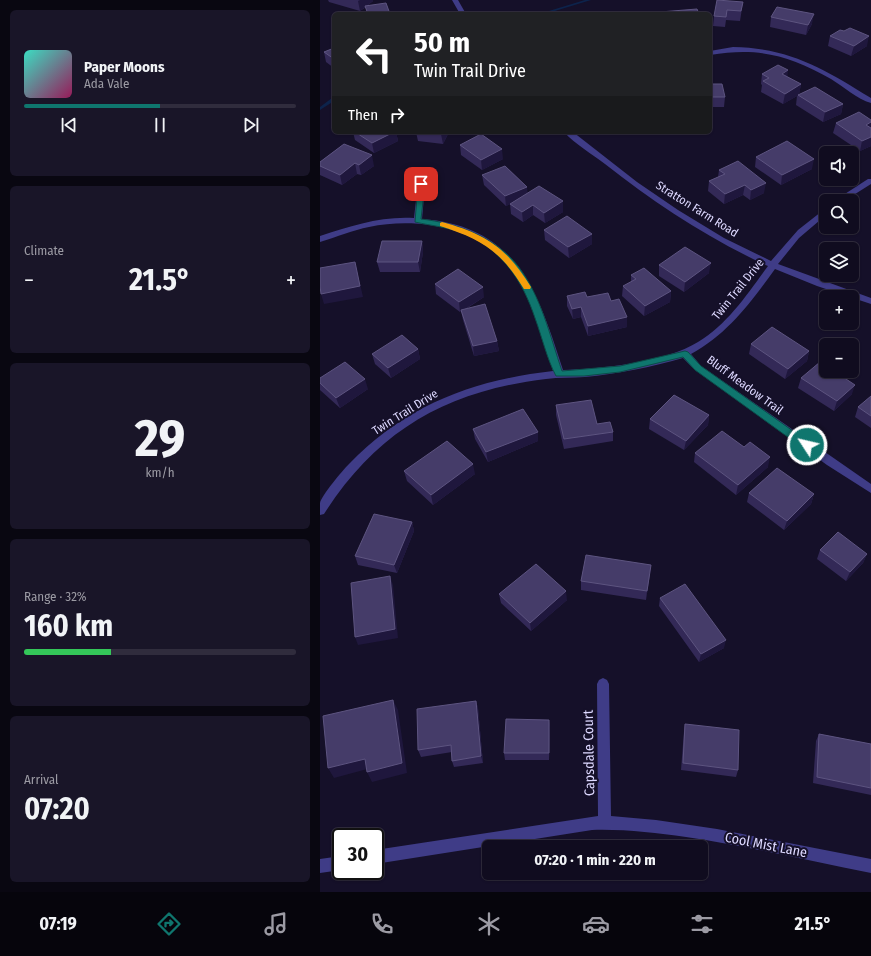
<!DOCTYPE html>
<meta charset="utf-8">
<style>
body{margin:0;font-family:"Fira Sans Condensed",sans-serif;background:#191528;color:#f1f3f6;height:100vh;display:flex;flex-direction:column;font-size:15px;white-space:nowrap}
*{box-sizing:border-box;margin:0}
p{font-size:13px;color:#9c9ba4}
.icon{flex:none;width:22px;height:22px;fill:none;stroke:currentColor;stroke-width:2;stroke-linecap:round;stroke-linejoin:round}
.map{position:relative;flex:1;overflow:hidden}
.sheet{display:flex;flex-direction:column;gap:10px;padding:10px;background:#090711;width:320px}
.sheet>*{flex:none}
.guide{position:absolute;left:12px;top:12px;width:380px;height:122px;border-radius:6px;box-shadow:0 1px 3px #0004,0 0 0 1px #302c3d;background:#202124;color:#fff;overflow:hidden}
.tools{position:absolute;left:499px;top:146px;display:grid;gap:8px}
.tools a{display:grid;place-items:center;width:40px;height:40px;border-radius:6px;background:#100c1f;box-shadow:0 1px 3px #0004,0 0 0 1px #302c3d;font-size:20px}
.speed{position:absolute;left:12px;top:828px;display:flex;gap:8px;font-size:20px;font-weight:700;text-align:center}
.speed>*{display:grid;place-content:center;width:52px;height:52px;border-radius:50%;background:#100c1f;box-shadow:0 1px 3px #0004,0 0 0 1px #302c3d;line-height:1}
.speed .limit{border:2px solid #111;border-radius:6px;background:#fff;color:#111}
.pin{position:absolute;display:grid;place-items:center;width:34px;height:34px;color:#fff;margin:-17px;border-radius:8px;box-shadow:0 2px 6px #0006}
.me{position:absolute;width:44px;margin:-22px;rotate:305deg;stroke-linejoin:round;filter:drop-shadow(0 0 3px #0008)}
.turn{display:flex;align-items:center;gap:14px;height:84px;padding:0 16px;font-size:18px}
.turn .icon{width:52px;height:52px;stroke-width:2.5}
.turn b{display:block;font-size:28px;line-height:34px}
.then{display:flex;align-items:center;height:38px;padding:0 16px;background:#0003;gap:8px;font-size:15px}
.big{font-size:30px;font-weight:700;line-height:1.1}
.sheet .tile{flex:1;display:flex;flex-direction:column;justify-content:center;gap:6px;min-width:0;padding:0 14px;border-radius:6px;background:#191528}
.sheet .dial{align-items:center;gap:0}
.dial b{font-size:52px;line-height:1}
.song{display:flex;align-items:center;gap:12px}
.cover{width:48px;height:48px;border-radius:6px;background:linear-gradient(135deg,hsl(170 70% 55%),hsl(330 70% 35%))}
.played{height:4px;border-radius:2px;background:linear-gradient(90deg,#0f766e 50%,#302c3d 50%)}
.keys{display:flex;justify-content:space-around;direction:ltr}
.heat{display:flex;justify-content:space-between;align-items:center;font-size:22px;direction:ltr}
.charge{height:6px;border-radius:3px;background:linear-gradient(90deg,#34c759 32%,#302c3d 0)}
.trip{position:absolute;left:162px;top:840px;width:226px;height:40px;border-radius:6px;background:#100c1f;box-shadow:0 1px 3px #0004,0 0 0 1px #302c3d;font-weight:700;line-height:40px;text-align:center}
.menu{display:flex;height:64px;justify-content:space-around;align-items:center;background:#06050c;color:#9c9ba4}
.menu .icon{width:28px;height:28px}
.menu .selected{color:#0f766e}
.menu b{font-size:18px;color:#f1f3f6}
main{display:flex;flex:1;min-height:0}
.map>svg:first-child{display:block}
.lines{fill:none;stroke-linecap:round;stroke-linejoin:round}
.stream{fill:#0d234b;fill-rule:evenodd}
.street{fill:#3f3c87;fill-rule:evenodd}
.wall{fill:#332957}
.shaded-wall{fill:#1f173d}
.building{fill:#453c69;stroke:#5d5480}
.route{fill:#0f766e;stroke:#0a4d48}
.slow{fill:#f59e0b}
.labels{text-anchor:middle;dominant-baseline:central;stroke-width:4;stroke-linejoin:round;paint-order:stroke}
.street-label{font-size:12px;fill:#ddd8ff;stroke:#151029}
.near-street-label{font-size:14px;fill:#ddd8ff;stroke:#151029}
</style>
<main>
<section class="sheet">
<div class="tile">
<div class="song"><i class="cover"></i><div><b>Paper Moons</b><p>Ada Vale</p></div></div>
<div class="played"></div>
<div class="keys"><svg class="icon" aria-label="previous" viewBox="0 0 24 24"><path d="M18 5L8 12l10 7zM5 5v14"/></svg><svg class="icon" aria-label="pause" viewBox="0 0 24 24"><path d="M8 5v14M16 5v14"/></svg><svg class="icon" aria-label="next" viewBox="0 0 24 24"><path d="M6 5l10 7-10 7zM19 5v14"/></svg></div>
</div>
<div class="tile"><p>Climate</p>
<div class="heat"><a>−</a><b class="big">21.5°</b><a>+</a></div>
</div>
<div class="tile dial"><b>29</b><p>km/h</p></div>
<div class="tile"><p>Range · 32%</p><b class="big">160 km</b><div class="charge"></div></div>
<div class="tile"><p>Arrival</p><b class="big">07:20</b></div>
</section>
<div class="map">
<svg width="551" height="892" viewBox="0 0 551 892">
<rect width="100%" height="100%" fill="#151029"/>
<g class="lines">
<path class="stream" d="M 265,0 L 271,0 L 225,14 L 219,14 Z
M 12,98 L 14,98 L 14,101 L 0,110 L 0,107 Z"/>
<path class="street" d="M 132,0 L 138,0 L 146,14 L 140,14 Z
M 413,47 C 470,48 504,69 551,98 L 551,103 C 537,99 524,87 511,79 C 469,55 438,47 390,55 L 390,51 Z
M 244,132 L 253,132 L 317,182 L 358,210 L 404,238 L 451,261 L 478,230 L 506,208 L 506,215 L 479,238 L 458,264 L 551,298 L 551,304 L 497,286 L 455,269 C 431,302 408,334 371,354 L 381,366 L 551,484 L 551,493 L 507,465 L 375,370 L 363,358 C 332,367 297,374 265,377 C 252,378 239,377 226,379 C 127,391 58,430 4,514 L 0,515 C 0,512 0,507 0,503 C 2,495 22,471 29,464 C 86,405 153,380 233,371 C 224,340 216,306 198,278 C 167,229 103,216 49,227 C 33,230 17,237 0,242 L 0,236 C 31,226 61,216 94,218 L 99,173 L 102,173 L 106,175 L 102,219 C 197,226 218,292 243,370 C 281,369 346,362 378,342 C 408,324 428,293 448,266 C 389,239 336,204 285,164 C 272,154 255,144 244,132 Z
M 548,179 L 551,179 L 551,184 L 524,201 L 514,201 Z
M 283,678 L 287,680 L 289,684 L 291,816 L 336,820 L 397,829 L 551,859 L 551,873 C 489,861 428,846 366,837 C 335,833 304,829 272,830 L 55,864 L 55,850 L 278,816 L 277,684 L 279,680 Z
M 21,856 L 21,870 L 0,873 L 0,859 Z"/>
</g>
<path class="wall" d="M 8,0 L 53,0 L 53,1 L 48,5 L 70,14 L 47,14 L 46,7 L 40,11 L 9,2 Z
M 423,2 L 420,21 L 406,20 L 405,27 L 393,26 L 394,16 Z
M 451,17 L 492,24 L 486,35 L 450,27 Z
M 510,36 L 547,46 L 531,56 L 508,46 Z
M 14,48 L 14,68 L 6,62 L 4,52 Z
M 442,74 L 467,77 L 481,84 L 479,94 L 523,104 L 521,114 L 503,122 L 476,105 L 477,96 L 463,104 L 441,92 L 442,85 L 441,84 Z
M 390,84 L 405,97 L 404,107 L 390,107 Z
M 551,120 L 551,146 L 540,151 L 513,133 L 516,123 Z
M 33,132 L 76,132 L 78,141 L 54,153 L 35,140 Z
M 96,132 L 129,132 L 123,144 L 98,141 Z
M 24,144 L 54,166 L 41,175 L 37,174 L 22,185 L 0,175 L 0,162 Z
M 140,145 L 183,159 L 162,170 L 141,155 Z
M 436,157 L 492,169 L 461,185 L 435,167 Z
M 399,170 L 444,193 L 430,200 L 423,195 L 404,204 L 388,191 L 389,181 L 398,177 Z
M 162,175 L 208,193 L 243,212 L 225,223 L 213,215 L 203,222 L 191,214 L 190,204 L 186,206 L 164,185 Z
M 224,230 L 272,234 L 272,244 L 249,258 L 225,240 Z
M 102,241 L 103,252 L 100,272 L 60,272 L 57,262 Z
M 339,265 L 389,273 L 364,292 L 339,276 Z
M 311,275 L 351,291 L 350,302 L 324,316 L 302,296 L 303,286 L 311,282 Z
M 115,284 L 164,297 L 146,309 L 177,341 L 179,351 L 154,356 L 143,320 L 141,311 L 140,312 L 116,294 Z
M 247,296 L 267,297 L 291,301 L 307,327 L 268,336 L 261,317 L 253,319 L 247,306 Z
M 431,344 L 489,351 L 487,361 L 465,379 L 429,354 Z
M 98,349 L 100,359 L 71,378 L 55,364 L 52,354 Z
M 0,378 L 48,389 L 20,408 L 0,390 Z
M 481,378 L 532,394 L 514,411 L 478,388 Z
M 551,396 L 551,428 L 535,417 L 538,407 Z
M 236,405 L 293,432 L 293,441 L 244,449 L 236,415 Z
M 389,415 L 388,425 L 364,450 L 329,429 L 330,419 Z
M 153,429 L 218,441 L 168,462 L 155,439 Z
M 424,447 L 448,467 L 416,495 L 374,462 L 375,453 Z
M 84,471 L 155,474 L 113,505 L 87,481 Z
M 429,493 L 494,494 L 491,504 L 464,530 L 427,502 Z
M 92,522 L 94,531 L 77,573 L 38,565 L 35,556 Z
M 500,550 L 547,554 L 543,563 L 526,581 L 497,559 Z
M 330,574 L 326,600 L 261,590 L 261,581 Z
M 179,594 L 247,600 L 211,631 L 181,603 Z
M 340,598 L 404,648 L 379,662 L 339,606 Z
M 156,701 L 158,708 L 163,763 L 134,767 L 132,761 L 132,752 L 101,757 L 98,750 Z
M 229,720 L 230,727 L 229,760 L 185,760 L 184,753 Z
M 365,724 L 418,770 L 416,777 L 361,770 L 364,731 Z
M 499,734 L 551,744 L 551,795 L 493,783 L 496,741 Z"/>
<path class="shaded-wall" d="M 40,0 L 53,0 L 53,1 L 40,11 L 38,1 Z
M 494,14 L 492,24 L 486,35 L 488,25 Z
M 549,36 L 547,46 L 531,56 L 534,46 Z
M 468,70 L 467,80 L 462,74 Z
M 481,84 L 479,95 L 463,104 L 465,94 Z
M 523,104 L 521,114 L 503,122 L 505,112 Z
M 551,122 L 551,129 L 546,125 Z
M 74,132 L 76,132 L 78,141 L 54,153 L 52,143 Z
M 122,132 L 129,132 L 123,144 L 121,134 Z
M 551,137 L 551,146 L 540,151 L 542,141 Z
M 182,149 L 183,159 L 162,170 L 161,160 Z
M 52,155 L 54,166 L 41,175 L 39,165 Z
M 494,159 L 492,169 L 461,185 L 462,175 Z
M 35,163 L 37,174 L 22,185 L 20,175 Z
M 446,183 L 444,193 L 430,200 L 431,190 Z
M 425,185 L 423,195 L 404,204 L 405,194 Z
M 207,187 L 208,197 L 186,206 L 185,196 Z
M 243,201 L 243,212 L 225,223 L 224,213 Z
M 213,205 L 213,215 L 203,222 L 202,212 Z
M 272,234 L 272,244 L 249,258 L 248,247 Z
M 102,241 L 103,252 L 100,272 L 98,262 Z
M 35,262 L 43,297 L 4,304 L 1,294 Z
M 391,263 L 389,273 L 364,292 L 365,282 Z
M 163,287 L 164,297 L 140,312 L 139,302 Z
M 351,291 L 350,302 L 324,316 L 325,306 Z
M 261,307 L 261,317 L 253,319 L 252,309 Z
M 307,317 L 307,327 L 268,336 L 268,326 Z
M 177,341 L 179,351 L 154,356 L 153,346 Z
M 98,349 L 100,359 L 71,378 L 68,368 Z
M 489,351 L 487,361 L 465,379 L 468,369 Z
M 45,379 L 48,389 L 20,408 L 16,398 Z
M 535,385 L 532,394 L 514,411 L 517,401 Z
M 389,415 L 388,425 L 364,450 L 366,441 Z
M 218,432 L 218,441 L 168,462 L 166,452 Z
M 450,457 L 448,467 L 416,495 L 418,485 Z
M 153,464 L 155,474 L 113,505 L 111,495 Z
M 494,494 L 491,504 L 464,530 L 467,521 Z
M 92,522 L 94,531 L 77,573 L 74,565 Z
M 547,554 L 543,563 L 526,581 L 530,572 Z
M 331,565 L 330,574 L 326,600 L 327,591 Z
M 70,576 L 73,585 L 78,638 L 38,645 L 35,637 Z
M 246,591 L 247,600 L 211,631 L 210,623 Z
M 406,640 L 404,648 L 379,662 L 381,654 Z
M 73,700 L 78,710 L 87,773 L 52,782 L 47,772 Z
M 156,701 L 158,708 L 163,763 L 161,756 Z
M 229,720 L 230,727 L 229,760 Z
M 45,759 L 51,768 L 14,778 L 8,768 Z"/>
<path class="building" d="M 397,0 L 423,2 L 421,11 L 407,10 L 406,17 L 394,16 Z
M 66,3 L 70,14 L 48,14 L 45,6 Z
M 457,7 L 494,14 L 488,25 L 451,17 Z
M 377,9 L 379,14 L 341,14 L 340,12 Z
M 530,28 L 549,36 L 534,46 L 510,36 L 520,30 L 524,31 Z
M 14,48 L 14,59 L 4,52 Z
M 458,65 L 468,70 L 462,74 L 481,84 L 465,94 L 443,81 L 449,78 L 442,74 Z
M 390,84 L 402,84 L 405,97 L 390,97 Z
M 495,87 L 523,104 L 505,112 L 478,95 Z
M 539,112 L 551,120 L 551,122 L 546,125 L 551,128 L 551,137 L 542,141 L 516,123 Z
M 35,132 L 74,132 L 52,143 Z
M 105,132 L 122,132 L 121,134 Z
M 161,134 L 182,149 L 161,160 L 140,145 Z
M 467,141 L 494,159 L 462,175 L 436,157 Z
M 24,144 L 52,155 L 39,165 L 35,163 L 20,175 L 0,166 L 0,162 Z
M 418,161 L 446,183 L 431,190 L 425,185 L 405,194 L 389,181 L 405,174 L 399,170 Z
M 185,166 L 207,187 L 185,196 L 162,175 Z
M 219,186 L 243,201 L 224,213 L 213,205 L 202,212 L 190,204 Z
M 247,216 L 272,234 L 248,247 L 224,230 Z
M 62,241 L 102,241 L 98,262 L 57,262 Z
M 365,247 L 391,263 L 365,282 L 339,265 Z
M 35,262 L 40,286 L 1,294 L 0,286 L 0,268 Z
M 324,268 L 351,291 L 325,306 L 303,286 L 316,279 L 311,275 Z
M 138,269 L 163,287 L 139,302 L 115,284 Z
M 265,292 L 267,297 L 288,293 L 291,301 L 299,299 L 307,317 L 268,326 L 261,307 L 252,309 L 247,296 Z
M 165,304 L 177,341 L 153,346 L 141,310 Z
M 452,327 L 489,351 L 468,369 L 431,344 Z
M 82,335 L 98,349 L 68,368 L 52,354 Z
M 25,362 L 45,379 L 16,398 L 0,383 L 0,378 Z
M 500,362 L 506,366 L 506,371 L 514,371 L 535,385 L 517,401 L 481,378 Z
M 354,395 L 389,415 L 366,441 L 330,419 Z
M 551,396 L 551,416 L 538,407 Z
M 271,400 L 277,424 L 290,422 L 293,432 L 244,439 L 236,405 Z
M 203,409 L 218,432 L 166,452 L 153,429 Z
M 402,431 L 424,447 L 430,442 L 450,457 L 418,485 L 375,453 Z
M 127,441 L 153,464 L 111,495 L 84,471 Z
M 457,468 L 494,494 L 467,521 L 429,493 Z
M 54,514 L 92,522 L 74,565 L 35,556 Z
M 518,532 L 547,554 L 530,572 L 500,550 Z
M 266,555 L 331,565 L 327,591 L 261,581 Z
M 216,564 L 246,591 L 210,623 L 179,594 Z
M 70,576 L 75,629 L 35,637 L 31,583 Z
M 365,584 L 406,640 L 381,654 L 340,598 Z
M 73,700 L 82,763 L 47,772 L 45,759 L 8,768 L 3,716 Z
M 156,701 L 161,756 L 132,761 L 131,745 L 98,750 L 97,709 Z
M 186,719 L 229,720 L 229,753 L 184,753 Z
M 365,724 L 419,730 L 418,770 L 363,763 Z
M 499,734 L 551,744 L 551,788 L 497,777 Z"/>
<path class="route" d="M 101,182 L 105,184 L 101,219 C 137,223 175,237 198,266 C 221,296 230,336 242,371 L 300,366 L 365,351 L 368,352 L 381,366 L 490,443 L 491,445 L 490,448 L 483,448 L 375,370 L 363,357 L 300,372 L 264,376 L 236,376 C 227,359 222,337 215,318 C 203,282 183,250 145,234 C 129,227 112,226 95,222 L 98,184 Z"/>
<path class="slow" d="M 122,222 C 166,234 187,248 211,287 L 210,289 L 204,289 C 181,251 161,239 120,226 L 120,223 Z"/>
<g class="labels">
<g class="street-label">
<text transform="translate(377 209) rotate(32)">Stratton Farm Road</text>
<text transform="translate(418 289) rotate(-51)">Twin Trail Drive</text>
<text transform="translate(425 385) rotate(36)">Bluff Meadow Trail</text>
<text transform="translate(85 412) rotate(-32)">Twin Trail Drive</text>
</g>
<g class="near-street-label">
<text transform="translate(269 753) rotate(-91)">Capsdale Court</text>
<text transform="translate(446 845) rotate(11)">Cool Mist Lane</text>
</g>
</g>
</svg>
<div class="tools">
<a><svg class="icon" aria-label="sound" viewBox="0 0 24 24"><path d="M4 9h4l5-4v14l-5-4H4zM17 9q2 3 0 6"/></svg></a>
<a><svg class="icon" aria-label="search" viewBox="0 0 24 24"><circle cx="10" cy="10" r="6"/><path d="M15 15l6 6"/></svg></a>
<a><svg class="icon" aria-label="layers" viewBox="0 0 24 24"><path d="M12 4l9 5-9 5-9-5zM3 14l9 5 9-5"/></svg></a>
<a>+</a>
<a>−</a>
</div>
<div class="speed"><div class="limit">30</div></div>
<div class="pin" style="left:101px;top:184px;background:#d93025"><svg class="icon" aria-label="arrive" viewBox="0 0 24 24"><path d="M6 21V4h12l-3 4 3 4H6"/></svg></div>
<svg class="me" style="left:487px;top:445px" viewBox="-20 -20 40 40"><circle r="17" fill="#0f766e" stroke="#fff" stroke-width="3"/><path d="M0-11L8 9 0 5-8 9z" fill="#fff"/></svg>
<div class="trip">07:20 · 1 min · 220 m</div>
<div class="guide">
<div class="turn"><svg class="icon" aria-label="left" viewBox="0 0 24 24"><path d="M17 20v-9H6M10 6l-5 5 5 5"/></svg><div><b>50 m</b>Twin Trail Drive</div></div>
<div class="then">Then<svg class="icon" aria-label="right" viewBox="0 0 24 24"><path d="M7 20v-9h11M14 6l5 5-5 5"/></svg></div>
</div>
</div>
</main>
<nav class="menu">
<b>07:19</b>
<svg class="icon selected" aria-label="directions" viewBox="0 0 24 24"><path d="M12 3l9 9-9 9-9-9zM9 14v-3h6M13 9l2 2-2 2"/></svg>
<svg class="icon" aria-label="music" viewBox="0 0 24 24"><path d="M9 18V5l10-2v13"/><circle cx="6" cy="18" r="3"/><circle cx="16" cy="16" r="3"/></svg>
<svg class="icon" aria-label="phone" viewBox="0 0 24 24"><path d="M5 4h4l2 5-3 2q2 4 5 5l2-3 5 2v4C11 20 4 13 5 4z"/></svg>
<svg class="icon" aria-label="climate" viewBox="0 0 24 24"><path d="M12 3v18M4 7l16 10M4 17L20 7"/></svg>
<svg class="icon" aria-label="car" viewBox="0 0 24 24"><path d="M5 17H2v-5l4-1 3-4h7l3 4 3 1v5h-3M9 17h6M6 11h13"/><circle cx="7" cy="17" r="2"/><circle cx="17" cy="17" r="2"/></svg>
<svg class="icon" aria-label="filters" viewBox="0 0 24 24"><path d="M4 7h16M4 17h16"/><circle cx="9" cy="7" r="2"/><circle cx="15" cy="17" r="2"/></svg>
<b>21.5°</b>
</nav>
